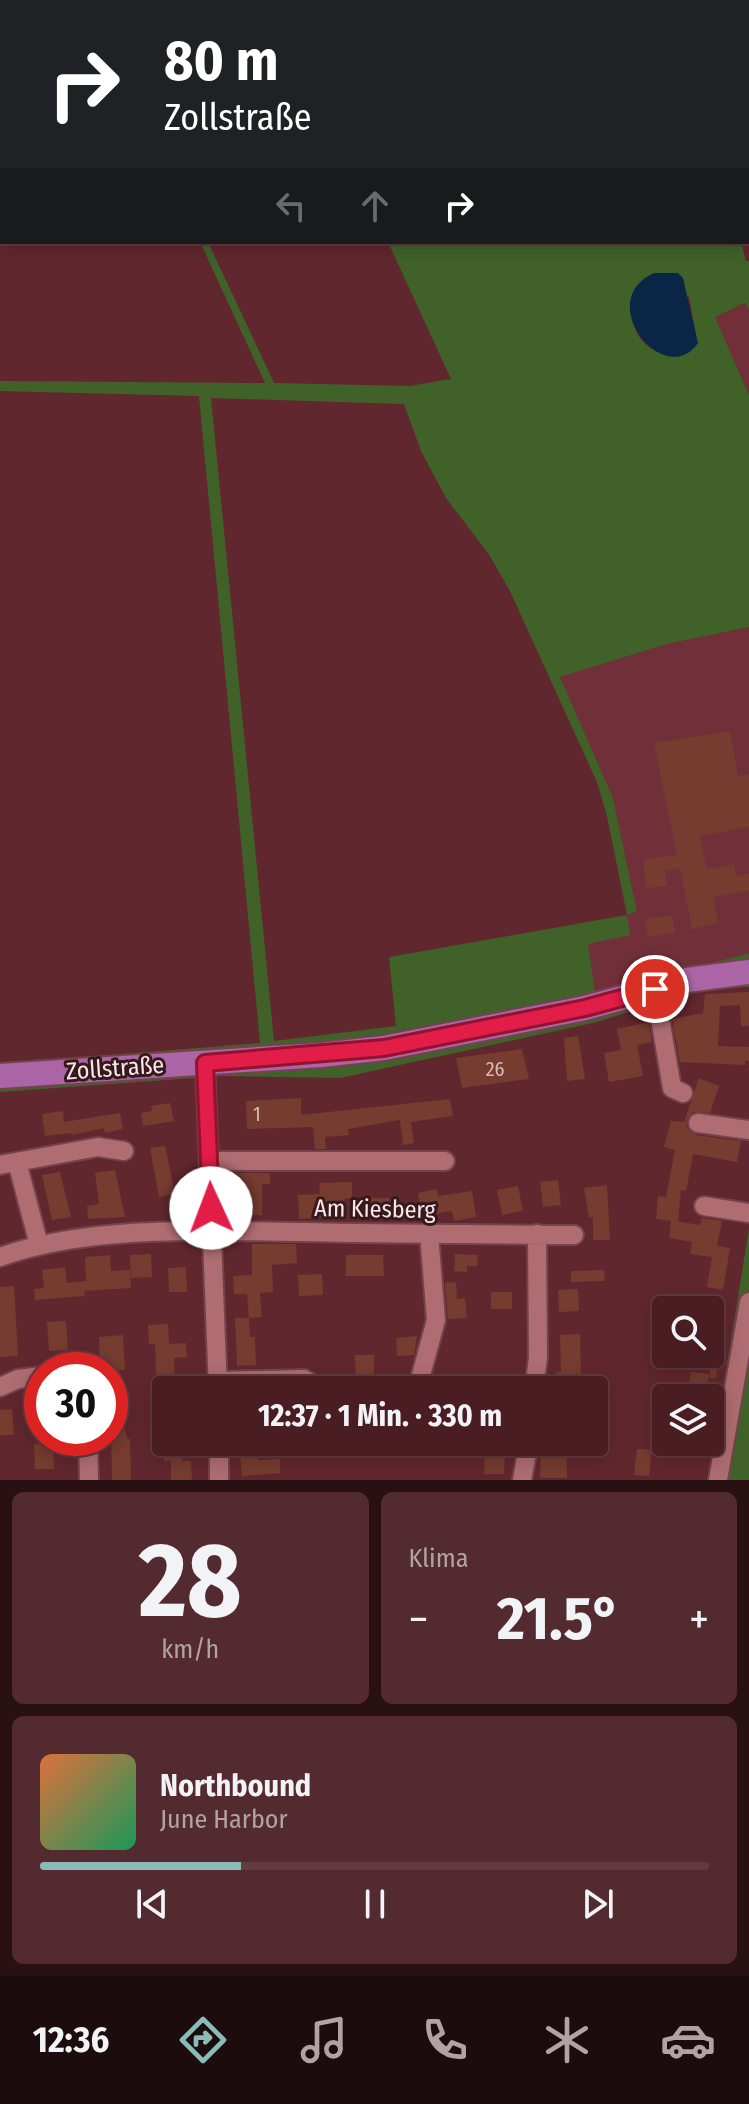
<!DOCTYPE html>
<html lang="de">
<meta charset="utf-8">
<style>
body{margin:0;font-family:"Fira Sans Condensed",sans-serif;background:#532a2f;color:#f1f3f6;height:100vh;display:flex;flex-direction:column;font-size:30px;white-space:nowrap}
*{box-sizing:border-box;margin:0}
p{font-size:26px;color:#b1a2a5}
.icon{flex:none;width:44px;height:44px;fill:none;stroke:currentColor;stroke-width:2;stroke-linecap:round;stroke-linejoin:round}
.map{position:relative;height:1480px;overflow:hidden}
.drawer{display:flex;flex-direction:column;gap:12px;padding:12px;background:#281013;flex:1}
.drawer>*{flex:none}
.top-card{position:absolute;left:0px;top:0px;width:750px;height:244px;box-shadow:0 4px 20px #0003,0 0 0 2px #613b40;background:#202124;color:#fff;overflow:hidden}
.fabs{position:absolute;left:652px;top:1296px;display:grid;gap:16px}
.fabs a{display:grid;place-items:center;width:72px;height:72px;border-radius:8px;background:#491d22;box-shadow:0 4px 20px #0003,0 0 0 2px #613b40;font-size:40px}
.speed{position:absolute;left:24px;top:1352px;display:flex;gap:16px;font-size:40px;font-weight:700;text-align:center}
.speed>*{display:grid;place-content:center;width:104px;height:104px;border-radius:50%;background:#491d22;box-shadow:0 4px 20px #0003,0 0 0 2px #613b40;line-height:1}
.speed .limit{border:12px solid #d22;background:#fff;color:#111}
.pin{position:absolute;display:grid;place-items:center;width:68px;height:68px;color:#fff;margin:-34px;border:4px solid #fff;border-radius:50%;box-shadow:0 2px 8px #0007}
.me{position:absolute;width:88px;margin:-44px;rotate:358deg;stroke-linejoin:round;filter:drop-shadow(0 0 6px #0008)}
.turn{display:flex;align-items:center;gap:28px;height:168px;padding:0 32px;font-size:36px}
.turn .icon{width:104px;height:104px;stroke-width:2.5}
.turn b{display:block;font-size:56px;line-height:68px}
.lanes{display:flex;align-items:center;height:76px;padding:0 32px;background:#0003;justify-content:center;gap:40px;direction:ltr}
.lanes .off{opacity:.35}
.big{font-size:60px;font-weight:700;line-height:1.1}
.drawer .widget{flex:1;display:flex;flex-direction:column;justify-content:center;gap:12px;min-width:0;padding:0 28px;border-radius:12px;background:#532a2f}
.drawer .dial{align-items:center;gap:0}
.dial b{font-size:104px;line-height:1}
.song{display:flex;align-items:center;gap:24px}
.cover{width:96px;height:96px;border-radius:12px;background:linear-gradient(135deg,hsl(20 70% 55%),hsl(150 70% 35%))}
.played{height:8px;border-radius:4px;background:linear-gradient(90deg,#8bbbb9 30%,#613b40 30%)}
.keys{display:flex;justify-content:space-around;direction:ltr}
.heat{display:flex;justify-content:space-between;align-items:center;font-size:44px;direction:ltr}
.drawer .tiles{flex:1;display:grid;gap:12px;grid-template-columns:1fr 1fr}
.widget:last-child{grid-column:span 2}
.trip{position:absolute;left:152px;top:1376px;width:456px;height:80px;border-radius:8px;background:#491d22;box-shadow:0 4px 20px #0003,0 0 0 2px #613b40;font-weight:700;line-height:80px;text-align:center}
.tabs{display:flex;height:128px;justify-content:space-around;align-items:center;background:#1d0c0e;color:#b1a2a5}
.tabs .icon{width:56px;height:56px}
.tabs .selected{color:#8bbbb9}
.tabs b{font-size:36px;color:#f1f3f6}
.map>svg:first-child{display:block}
.built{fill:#713039}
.green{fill:#406229;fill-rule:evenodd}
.water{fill:#092646}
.building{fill:#763c2f}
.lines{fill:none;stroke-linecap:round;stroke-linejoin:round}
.minor-casing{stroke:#73434c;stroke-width:22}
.major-casing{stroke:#73434c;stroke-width:28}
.minor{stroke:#af6d72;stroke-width:18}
.major{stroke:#ab65a6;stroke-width:24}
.route-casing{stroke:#92132f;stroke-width:20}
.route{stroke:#e11d48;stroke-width:14}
.labels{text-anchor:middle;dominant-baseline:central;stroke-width:6;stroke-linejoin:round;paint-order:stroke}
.number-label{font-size:20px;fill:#dabab8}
.street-label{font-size:24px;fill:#fce4e6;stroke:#351a1d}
</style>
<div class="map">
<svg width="749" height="1480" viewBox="0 0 749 1480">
<rect width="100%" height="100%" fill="#61272e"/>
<path class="built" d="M 746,303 L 749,310 L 749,395 L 715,317 Z
M 749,627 L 749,953 L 595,993 L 588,944 L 627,915 L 636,912 L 636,907 L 613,798 L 560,677 L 667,644 Z"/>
<path class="green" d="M 276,0 L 670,0 L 670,2 L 277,2 Z
M 200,242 L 208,242 L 274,383 L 410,386 L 451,379 L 388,242 L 741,242 L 746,261 L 749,261 L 749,310 L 745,303 L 715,317 L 749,395 L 749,627 L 667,644 L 560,677 L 613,798 L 636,907 L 636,912 L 627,915 L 630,935 L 588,944 L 595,993 L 749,953 L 749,987 L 703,988 L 597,1022 L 340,1078 L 221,1076 L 0,1092 L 0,1064 L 260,1043 L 199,396 L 0,391 L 0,381 L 265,383 ZM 689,296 L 696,335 L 665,354 C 643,348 635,335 631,314 ZM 211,398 L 404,404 L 421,451 L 446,498 L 488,553 L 509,589 L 597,782 L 607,816 L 627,915 L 389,957 L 396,1026 L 274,1041 Z
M 749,1229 L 749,1480 L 708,1480 Z
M 367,1442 L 418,1442 L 418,1458 L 366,1453 Z"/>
<path class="water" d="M 654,273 L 678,273 L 683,278 L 698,343 C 665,391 592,301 654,273 Z"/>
<path class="building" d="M 730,731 L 738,776 L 749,774 L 749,827 L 700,836 L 707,869 L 734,864 L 736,876 L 749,874 L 749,891 L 713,897 L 718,923 L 692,929 L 680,868 L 665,871 L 667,886 L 646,888 L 643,859 L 677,855 L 654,743 Z
M 672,915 L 675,933 L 648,937 L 645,919 Z
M 749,992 L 749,1026 L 741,1026 L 740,1005 L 720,1006 L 718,1046 L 749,1047 L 749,1061 L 745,1061 L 745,1065 L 680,1062 L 672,1019 L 703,1013 L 705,994 Z
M 649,1022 L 652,1042 L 637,1045 L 643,1076 L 609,1082 L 604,1053 L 621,1050 L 617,1029 Z
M 578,1036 L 585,1079 L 567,1081 L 564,1038 Z
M 522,1049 L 529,1079 L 462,1088 L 456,1058 Z
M 699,1078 L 719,1086 L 710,1113 L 693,1112 L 686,1121 L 687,1128 L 696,1135 L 741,1141 L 737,1162 L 693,1154 L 686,1191 L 681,1190 L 678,1221 L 675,1221 L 700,1225 L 702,1218 L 722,1221 L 717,1246 L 730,1248 L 723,1290 L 707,1287 L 712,1257 L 690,1254 L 692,1242 L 669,1238 L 671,1221 L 656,1219 L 658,1196 L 666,1197 L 675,1150 L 664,1147 L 671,1121 L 684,1122 Z
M 301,1098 L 301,1115 L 450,1099 L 453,1116 L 411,1122 L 414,1143 L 403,1145 L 400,1120 L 348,1129 L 349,1135 L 325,1137 L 326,1149 L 315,1149 L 313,1127 L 247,1129 L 246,1101 Z
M 170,1103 L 174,1121 L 143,1126 L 141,1113 L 152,1111 L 151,1106 Z
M 63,1111 L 64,1122 L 120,1113 L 123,1129 L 105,1133 L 104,1128 L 72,1135 L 72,1133 L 45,1136 L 42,1114 Z
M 165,1146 L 175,1194 L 159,1197 L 150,1148 Z
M 115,1170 L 125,1217 L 88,1219 L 87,1206 L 99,1204 L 95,1173 Z
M 60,1172 L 71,1217 L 52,1220 L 42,1175 Z
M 229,1173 L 270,1173 L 270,1184 L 262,1184 L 262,1215 L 241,1215 L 242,1185 L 229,1185 Z
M 558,1180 L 561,1205 L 543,1207 L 540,1182 Z
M 352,1182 L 352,1198 L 344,1199 L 345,1216 L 299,1219 L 298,1195 L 320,1194 L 319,1183 Z
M 607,1185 L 610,1240 L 593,1240 L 593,1217 L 589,1218 L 584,1188 Z
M 518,1186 L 523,1211 L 502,1215 L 497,1190 Z
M 437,1189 L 438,1196 L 472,1191 L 476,1217 L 454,1221 L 452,1211 L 422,1216 L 418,1193 Z
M 368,1198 L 389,1198 L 389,1218 L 367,1218 Z
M 252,1244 L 296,1244 L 297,1263 L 272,1265 L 273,1292 L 260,1293 L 262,1317 L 249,1318 L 247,1294 L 234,1294 L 233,1276 L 252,1275 Z
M 151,1254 L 152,1277 L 131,1278 L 130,1255 Z
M 455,1254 L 478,1255 L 477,1266 L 467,1266 L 467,1272 L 454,1271 Z
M 110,1255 L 111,1271 L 130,1270 L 131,1288 L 84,1291 L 85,1296 L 35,1300 L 34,1289 L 44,1288 L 42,1270 L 65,1267 L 67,1283 L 86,1281 L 85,1257 Z
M 346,1255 L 383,1255 L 384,1276 L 346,1276 Z
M 186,1267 L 187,1292 L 169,1292 L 168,1268 Z
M 604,1270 L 605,1281 L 571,1282 L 571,1271 Z
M 322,1274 L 323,1295 L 299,1296 L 298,1275 Z
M 456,1282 L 457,1299 L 465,1298 L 467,1318 L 448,1319 L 445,1283 Z
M 14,1286 L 18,1356 L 0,1357 L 0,1287 Z
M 578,1289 L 579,1311 L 559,1312 L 558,1290 Z
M 491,1292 L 512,1292 L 512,1309 L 491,1309 Z
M 235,1318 L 249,1318 L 250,1337 L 255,1337 L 256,1365 L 237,1366 Z
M 66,1321 L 68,1350 L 49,1351 L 47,1322 Z
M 168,1324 L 169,1344 L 186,1343 L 187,1357 L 174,1358 L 175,1390 L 166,1390 L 166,1396 L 157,1396 L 155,1344 L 149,1344 L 148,1325 Z
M 580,1334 L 581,1374 L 574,1374 L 574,1390 L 556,1390 L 556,1372 L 561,1372 L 560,1335 Z
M 123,1335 L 125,1370 L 100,1370 L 99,1337 Z
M 417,1336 L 414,1355 L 397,1356 L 396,1338 Z
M 710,1339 L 721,1341 L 716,1378 L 710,1378 L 710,1363 L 690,1360 L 690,1354 L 710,1354 Z
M 355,1355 L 374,1355 L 374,1381 L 356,1382 Z
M 691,1372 L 709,1374 L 706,1398 L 687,1398 Z
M 110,1373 L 118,1373 L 119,1396 L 122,1396 L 125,1429 L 127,1439 L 130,1439 L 131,1480 L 112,1480 Z
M 12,1409 L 14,1435 L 0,1435 L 0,1410 Z
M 53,1442 L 54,1469 L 35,1469 L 34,1444 Z
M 162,1442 L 181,1442 L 182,1461 L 191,1461 L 192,1480 L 171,1480 L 171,1460 L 164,1461 Z
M 541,1442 L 566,1442 L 567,1478 L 540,1478 Z
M 257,1444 L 258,1460 L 280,1459 L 280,1473 L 242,1476 L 239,1445 Z
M 637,1449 L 652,1450 L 649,1476 L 634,1475 Z
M 485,1453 L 505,1453 L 504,1474 L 484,1474 Z"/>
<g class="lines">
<defs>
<path id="minor" d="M 655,989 L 672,1088 L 683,1093
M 205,1063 L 218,1390
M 698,1123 L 749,1130
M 210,1161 L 445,1161
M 17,1162 L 39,1245
M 0,1165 L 98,1147 L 124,1151
M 704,1206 L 749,1213
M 0,1257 C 89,1225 207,1231 301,1232 C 392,1234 483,1234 574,1235
M 218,1381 L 304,1379 L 323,1390
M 418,1386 L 436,1320 L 429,1234
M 0,1387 L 18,1379 L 42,1376
M 534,1390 L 538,1357 L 537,1234
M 88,1438 L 89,1480
M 219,1442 L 219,1480
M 522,1480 L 529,1442
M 718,1480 L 749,1302"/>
<path id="major" d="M 0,1076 L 321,1055 L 384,1048 L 585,1008 L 687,980 L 749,972"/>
</defs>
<use href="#minor" class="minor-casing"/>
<use href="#major" class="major-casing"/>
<use href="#minor" class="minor"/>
<use href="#major" class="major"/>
</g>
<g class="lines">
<defs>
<path id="route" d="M 211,1208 L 205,1063 L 384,1048 L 585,1008 L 655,989"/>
</defs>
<use href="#route" class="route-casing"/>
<use href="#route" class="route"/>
</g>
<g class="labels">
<g class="number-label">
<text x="495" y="1069">26</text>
<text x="257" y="1114">1</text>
</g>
<g class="street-label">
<text transform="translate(115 1068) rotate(-4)">Zollstraße</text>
<text transform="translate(375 1209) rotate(1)">Am Kiesberg</text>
</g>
</g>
</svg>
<div class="fabs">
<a><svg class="icon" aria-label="search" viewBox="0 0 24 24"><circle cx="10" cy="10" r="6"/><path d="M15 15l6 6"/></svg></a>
<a><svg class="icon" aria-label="layers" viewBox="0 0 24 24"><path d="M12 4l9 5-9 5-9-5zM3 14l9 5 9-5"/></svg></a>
</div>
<div class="speed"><div class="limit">30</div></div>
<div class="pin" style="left:655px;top:989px;background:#d93025"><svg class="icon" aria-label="arrive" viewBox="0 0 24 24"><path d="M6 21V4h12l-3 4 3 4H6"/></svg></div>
<svg class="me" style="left:211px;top:1208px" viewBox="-20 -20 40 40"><circle r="19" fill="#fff"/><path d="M0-13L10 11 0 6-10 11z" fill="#e11d48"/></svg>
<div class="trip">12:37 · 1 Min. · 330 m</div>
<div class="top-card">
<div class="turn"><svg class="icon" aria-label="right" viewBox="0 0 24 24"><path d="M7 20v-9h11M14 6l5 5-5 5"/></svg><div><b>80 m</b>Zollstraße</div></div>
<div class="lanes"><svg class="icon off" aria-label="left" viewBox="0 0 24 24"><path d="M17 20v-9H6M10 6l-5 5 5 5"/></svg><svg class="icon off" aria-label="ahead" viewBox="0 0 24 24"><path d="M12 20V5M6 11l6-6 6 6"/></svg><svg class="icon" aria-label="right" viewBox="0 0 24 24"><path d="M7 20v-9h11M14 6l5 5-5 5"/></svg></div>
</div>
</div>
<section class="drawer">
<div class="tiles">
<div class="widget dial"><b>28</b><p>km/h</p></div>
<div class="widget"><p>Klima</p>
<div class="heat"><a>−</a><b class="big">21.5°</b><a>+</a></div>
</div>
<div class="widget">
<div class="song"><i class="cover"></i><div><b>Northbound</b><p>June Harbor</p></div></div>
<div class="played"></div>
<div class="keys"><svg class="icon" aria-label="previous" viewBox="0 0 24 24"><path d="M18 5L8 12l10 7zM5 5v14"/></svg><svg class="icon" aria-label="pause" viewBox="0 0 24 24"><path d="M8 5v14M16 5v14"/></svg><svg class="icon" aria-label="next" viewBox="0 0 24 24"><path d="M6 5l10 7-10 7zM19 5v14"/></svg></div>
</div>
</div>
</section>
<nav class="tabs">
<b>12:36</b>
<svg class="icon selected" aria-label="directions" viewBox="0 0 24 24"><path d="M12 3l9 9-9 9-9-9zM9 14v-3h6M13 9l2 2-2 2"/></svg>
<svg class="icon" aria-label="music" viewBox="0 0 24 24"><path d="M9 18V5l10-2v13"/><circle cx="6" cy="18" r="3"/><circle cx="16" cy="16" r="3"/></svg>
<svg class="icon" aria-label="phone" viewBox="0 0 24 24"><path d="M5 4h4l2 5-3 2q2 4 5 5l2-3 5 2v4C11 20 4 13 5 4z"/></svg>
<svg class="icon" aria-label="climate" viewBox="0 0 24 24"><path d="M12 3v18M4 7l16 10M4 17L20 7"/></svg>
<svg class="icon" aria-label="car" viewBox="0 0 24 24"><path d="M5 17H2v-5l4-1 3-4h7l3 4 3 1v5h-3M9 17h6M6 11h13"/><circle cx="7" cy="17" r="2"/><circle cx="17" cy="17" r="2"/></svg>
</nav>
